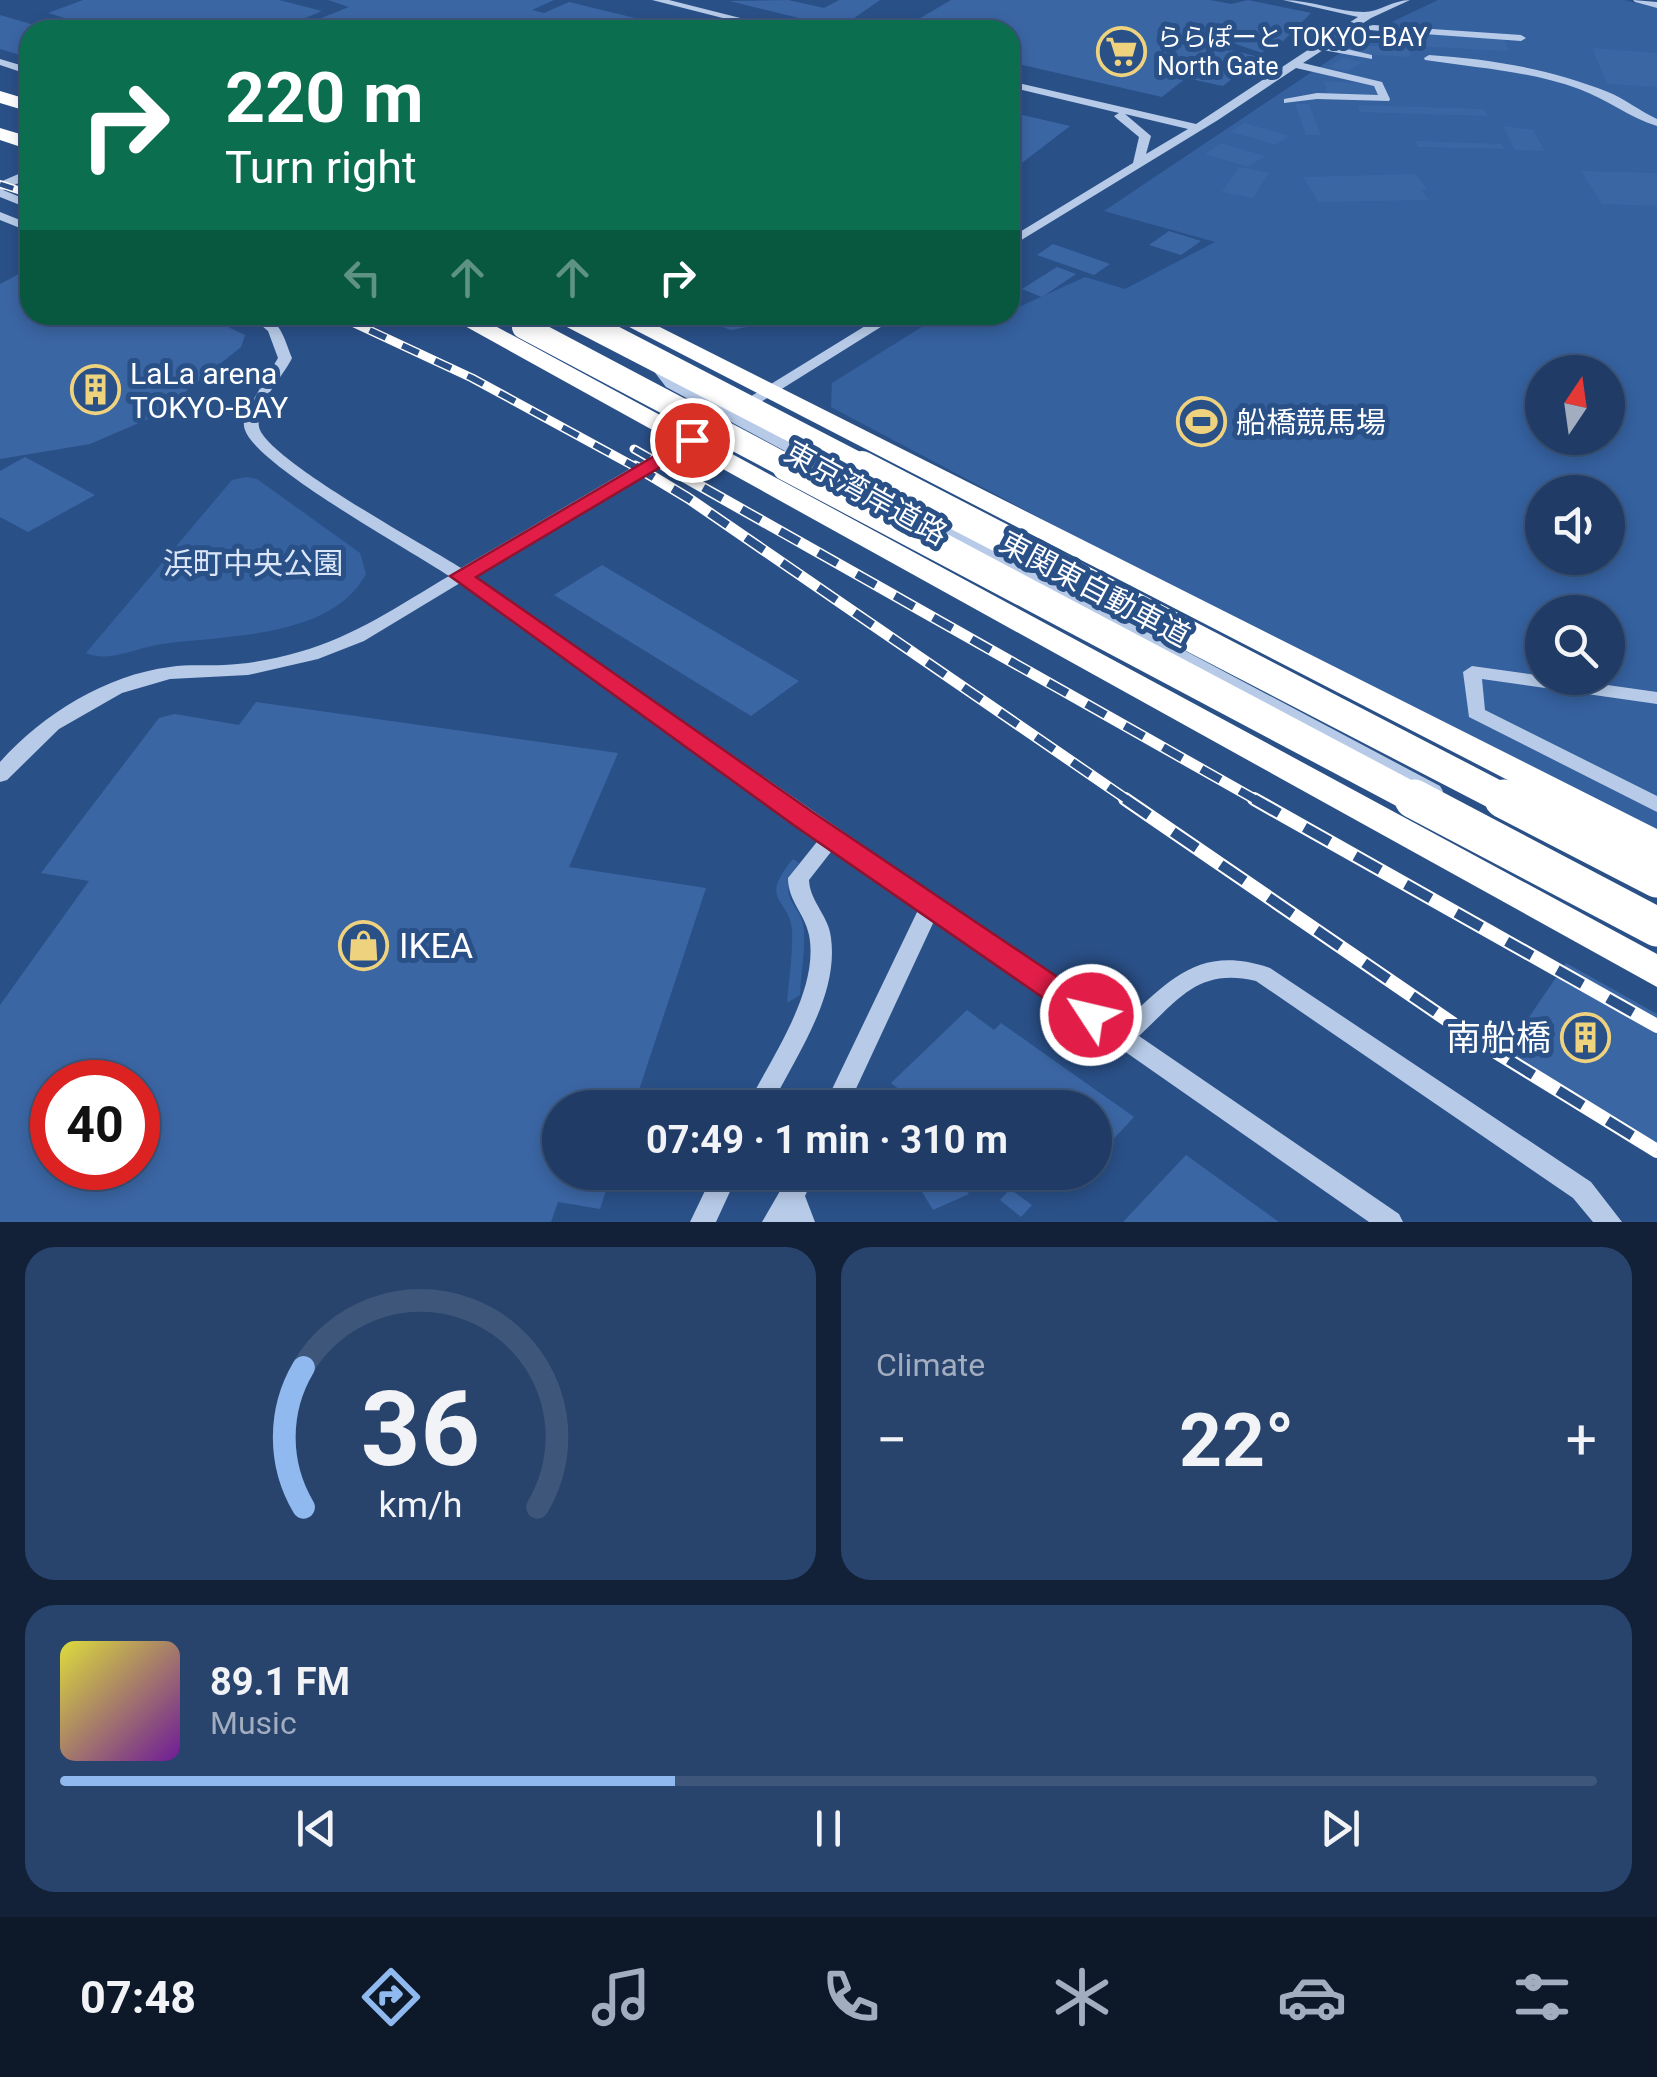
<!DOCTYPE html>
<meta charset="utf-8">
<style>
body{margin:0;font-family:Roboto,"Noto Sans JP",sans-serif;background:#28436c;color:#f1f3f6;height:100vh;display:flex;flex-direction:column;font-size:38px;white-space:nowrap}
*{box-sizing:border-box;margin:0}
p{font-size:32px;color:#a2adbf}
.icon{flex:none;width:55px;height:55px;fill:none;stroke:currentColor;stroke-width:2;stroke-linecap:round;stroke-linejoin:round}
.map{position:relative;height:1222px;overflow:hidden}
.sheet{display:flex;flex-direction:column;gap:25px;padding:25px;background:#122138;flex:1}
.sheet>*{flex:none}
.guide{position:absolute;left:20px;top:20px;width:1000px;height:305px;border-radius:30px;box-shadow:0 5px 15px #0003,0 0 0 2px #3d567a;background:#0b6e4f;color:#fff;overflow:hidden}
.needle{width:65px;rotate:13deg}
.buttons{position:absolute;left:1525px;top:355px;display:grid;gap:20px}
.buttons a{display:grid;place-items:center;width:100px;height:100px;border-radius:50%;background:#203c66;box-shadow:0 5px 15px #0003,0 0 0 2px #3d567a;font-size:50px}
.speed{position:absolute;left:30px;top:1060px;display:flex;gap:20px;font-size:50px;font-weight:700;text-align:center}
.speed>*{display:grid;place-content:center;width:130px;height:130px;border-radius:50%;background:#203c66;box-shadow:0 5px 15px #0003,0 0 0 2px #3d567a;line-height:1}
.speed .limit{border:15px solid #d22;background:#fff;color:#111}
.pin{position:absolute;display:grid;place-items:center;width:85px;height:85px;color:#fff;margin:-42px;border:5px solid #fff;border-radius:50%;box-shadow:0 2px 10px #0007}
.me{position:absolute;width:110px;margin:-55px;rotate:305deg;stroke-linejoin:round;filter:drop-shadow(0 0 8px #0008)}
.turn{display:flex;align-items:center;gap:35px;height:210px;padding:0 40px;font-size:45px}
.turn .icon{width:130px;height:130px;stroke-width:2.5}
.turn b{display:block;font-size:70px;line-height:85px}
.lanes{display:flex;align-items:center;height:95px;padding:0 40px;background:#0003;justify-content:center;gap:50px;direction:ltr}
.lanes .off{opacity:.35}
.big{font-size:75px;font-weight:700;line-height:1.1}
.sheet .widget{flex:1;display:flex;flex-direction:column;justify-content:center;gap:15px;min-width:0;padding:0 35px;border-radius:30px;background:#28436c}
.sheet .dial{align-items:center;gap:0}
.dial svg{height:260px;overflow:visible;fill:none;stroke:#3d567a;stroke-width:7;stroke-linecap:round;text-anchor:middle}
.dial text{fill:#f1f3f6;stroke:none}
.song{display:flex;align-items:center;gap:30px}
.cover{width:120px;height:120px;border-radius:15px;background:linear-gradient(135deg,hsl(60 70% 55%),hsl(280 70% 35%))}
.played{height:10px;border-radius:5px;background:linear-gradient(90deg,#90b9f0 40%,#3d567a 40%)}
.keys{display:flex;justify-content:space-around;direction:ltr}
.heat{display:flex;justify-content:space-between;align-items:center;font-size:55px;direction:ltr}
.sheet .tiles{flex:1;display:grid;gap:25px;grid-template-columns:1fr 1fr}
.widget:last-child{grid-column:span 2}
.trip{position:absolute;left:542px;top:1090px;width:570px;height:100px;border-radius:50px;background:#203c66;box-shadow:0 5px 15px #0003,0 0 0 2px #3d567a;font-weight:700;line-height:100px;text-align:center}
.dock{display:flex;height:160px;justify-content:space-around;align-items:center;background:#0d1829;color:#a2adbf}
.dock .icon{width:70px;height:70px}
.dock .active{color:#90b9f0}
.dock b{font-size:45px;color:#f1f3f6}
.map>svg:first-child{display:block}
.green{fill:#35619f;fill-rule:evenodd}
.building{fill:#3b66a4;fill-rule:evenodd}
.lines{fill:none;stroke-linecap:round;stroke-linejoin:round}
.minor{fill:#b7cbe8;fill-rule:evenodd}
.highway{fill:#fff;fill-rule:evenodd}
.rail-far3-casing{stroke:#fff;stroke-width:8}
.rail-far2-casing{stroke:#fff;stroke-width:9}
.rail-far1-casing{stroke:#fff;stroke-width:11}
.rail-casing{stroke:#fff;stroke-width:14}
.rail-far3{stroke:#2a5088;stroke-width:5;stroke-dasharray:14;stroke-linecap:butt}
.rail-far2{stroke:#2a5088;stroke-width:6;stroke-dasharray:18;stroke-linecap:butt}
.rail-far1{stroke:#2a5088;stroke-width:8;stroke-dasharray:22;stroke-linecap:butt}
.rail{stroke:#2a5088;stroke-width:10;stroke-dasharray:29;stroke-linecap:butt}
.highway-bridge-far2{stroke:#fff;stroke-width:24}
.highway-bridge-far1{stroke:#fff;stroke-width:30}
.highway-bridge{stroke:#fff;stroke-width:39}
.route{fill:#e11d48;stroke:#92132f;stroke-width:2.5}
.labels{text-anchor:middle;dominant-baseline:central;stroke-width:10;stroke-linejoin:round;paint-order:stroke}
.far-poi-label{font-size:25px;fill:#fff;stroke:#2a5088;text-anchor:start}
.poi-label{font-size:30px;fill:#fff;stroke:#2a5088;text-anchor:start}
.street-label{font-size:30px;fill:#fff;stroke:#2a5088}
.park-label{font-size:30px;fill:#dae6f7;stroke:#2a5088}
.near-poi-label{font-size:35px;fill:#fff;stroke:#2a5088;text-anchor:start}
</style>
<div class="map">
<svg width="1657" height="1222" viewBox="0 0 1657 1222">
<rect width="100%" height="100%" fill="#2a5088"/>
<path class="green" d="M 1438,0 L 1624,0 L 1657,8 L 1657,833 L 1157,580 L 831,407 L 832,383 L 941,315 L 1010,315 L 1010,311 L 1085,277 L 1125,289 L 1215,242 L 1104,211 L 1373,31 ZM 1542,372 L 1608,372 L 1608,438 L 1542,438 ZM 1542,492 L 1608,492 L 1608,558 L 1542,558 ZM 1542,612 L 1608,612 L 1608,678 L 1542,678 Z
M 246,477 L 257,479 L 360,553 L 366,574 C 331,639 225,635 161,644 C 136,648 109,663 86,653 L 232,480 Z
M 793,859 L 799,863 C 773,900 802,902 804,930 C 805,951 801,974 800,995 L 787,1003 C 789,979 793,954 792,930 C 790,898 757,902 793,859 Z"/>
<path class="building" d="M 83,0 L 279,0 L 322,11 L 277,30 L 105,30 L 48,13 Z
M 328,0 L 554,0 L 532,10 L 544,13 L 569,2 L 680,29 L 323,30 L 304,25 L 349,7 Z
M 788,0 L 824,8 L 839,0 L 880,0 L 840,28 L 729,1 Z
M 951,0 L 1210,0 L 1231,4 L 1248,0 L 1311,13 L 1280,44 L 1274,43 L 1262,53 L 1230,42 L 1223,48 L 1259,57 L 1223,86 L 1186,78 L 1162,97 L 1010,62 L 1010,30 L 900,30 Z
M 0,15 L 48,29 L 30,30 L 30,58 L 0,49 Z
M 1374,33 L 1401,34 L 1404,44 L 1377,43 Z
M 1409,33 L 1504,38 L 1509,51 L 1412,46 Z
M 1358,45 L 1409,48 L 1411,57 L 1360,54 Z
M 1592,48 L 1657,53 L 1657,87 L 1607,84 Z
M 1343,57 L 1362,62 L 1347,72 L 1329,67 Z
M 1324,81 L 1375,84 L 1380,99 L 1328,97 Z
M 1295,104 L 1309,104 L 1321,135 L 1306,135 Z
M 1358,105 L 1484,109 L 1488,116 L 1360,112 Z
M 1010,112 L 1070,126 L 1010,172 Z
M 1244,123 L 1289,136 L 1276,145 L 1231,132 Z
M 1503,126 L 1533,130 L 1545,151 L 1515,150 Z
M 1415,141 L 1502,144 L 1505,149 L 1418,147 Z
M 1221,143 L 1265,156 L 1248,167 L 1205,154 Z
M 1239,167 L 1269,173 L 1253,198 L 1222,192 Z
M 1581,171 L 1657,173 L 1657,206 L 1602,204 Z
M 1416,174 L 1427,189 L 1421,190 L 1429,200 L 1319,202 L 1303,177 Z
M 1169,231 L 1201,241 L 1181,255 L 1149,245 Z
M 1053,244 L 1110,264 L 1094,275 L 1037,255 Z
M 1057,267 L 1076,274 L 1042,297 L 1022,289 Z
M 30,268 L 30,315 L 203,315 L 245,335 L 241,347 L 155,416 L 90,444 L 0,459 L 0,284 Z
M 687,315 L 784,315 L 773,322 L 731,330 Z
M 25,457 L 95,495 L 28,532 L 0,517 L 0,471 Z
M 602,565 L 799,681 L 751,716 L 554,595 Z
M 256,702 L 618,753 L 569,867 L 706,888 L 633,1108 L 560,1108 L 560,1172 L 612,1172 L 600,1209 L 558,1202 L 551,1222 L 0,1222 L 0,1005 L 89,881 L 41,873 L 159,718 L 175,714 L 239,725 ZM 52,1082 L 138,1082 L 138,1168 L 52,1168 Z
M 1566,963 L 1657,1014 L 1657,1158 L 1499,1061 Z
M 967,1010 L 994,1030 L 1001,1023 L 1134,1117 L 1095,1159 L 1095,1108 L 923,1108 L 891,1083 Z
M 1186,1155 L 1279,1222 L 1123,1222 Z
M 923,1172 L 955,1172 L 969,1194 L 933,1210 L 913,1177 Z
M 1010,1189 L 1032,1205 L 1021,1217 L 1000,1200 Z"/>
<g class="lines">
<path class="minor" d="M 652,0 L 669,0 L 788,30 L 770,30 Z
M 1283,0 C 1311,0 1338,12 1364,12 C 1379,12 1393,0 1410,0 L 1371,18 L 1330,45 L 1372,55 L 1372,59 L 1323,50 L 1303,63 L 1382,82 L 1390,99 L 1389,101 L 1317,99 L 1284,103 L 1284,99 L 1317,93 L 1378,95 L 1374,86 L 1296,68 L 1218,120 L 1010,247 L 1010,238 L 1133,163 L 1139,137 L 1116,118 L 1114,116 L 1119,113 L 1010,87 L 1010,81 L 1196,124 L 1358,17 ZM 1125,114 L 1188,129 L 1146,154 L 1151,136 Z
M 1633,0 L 1657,2 L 1657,8 L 1635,2 Z
M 1373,25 L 1521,35 L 1526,38 L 1521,41 L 1369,30 L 1369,26 Z
M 1429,55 C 1490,59 1551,69 1608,92 C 1625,99 1640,111 1657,119 L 1657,126 C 1630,118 1607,99 1579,89 C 1529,71 1478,68 1425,60 L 1424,58 Z
M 0,59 L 30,68 L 30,75 L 0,65 Z
M 30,169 L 30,178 L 3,190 L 30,201 L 30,209 L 0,197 L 0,182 Z
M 0,212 L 30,224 L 30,232 L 0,220 Z
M 249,315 C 280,315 282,333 292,358 C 283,377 255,404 259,427 C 266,459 427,546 461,568 L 696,430 L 706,430 L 709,433 L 706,436 L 473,576 L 1122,1024 C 1170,980 1199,944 1270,968 L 1591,1182 L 1622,1222 L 1593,1222 L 1573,1198 L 1256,981 C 1198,967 1178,1000 1139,1036 L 1399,1214 L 1403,1222 L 1369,1222 L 935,919 L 847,1108 L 823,1108 L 919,908 L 834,848 L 809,880 C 810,902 829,916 831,938 C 839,997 795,1057 770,1108 L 746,1108 C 770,1059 820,991 809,935 C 805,914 788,901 788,878 L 820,838 L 460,583 L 364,641 L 318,659 L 248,675 L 170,679 L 122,693 L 59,729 L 7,780 L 0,782 L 0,762 C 43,714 106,675 170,667 C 188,664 206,666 224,665 C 249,664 275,659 299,652 C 354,637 401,604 449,576 C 410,550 257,466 245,430 C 243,424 244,421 245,414 L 278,358 L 268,331 Z
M 883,315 L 900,315 L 745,412 L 735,412 L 1440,786 L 1443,791 L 1440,796 L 1426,796 L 666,387 L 646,361 L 648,358 L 658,358 L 676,381 L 734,412 L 735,406 Z
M 1472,666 L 1657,692 L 1657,704 L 1482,679 L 1485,710 L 1657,796 L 1657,812 L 1469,717 L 1463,672 Z
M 714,1172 L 739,1172 L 716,1222 L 690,1222 Z
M 791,1172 L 816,1172 L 805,1196 L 815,1222 L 762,1222 Z"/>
<path class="highway" d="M 0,91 L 30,100 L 30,112 L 0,103 Z
M 0,128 L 30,137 L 30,150 L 0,140 Z
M 445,315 L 475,315 L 1657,954 L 1657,987 Z
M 606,315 L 636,315 L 1657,829 L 1657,857 Z"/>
<defs>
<path id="rail-far3" d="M 0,184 L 30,194"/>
<path id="rail-far2" d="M 337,315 L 472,378 L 639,469
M 634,449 L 669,469"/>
<path id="rail-far1" d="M 635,466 L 688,498 L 1129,801
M 665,466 L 1258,801"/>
<path id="rail" d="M 1125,799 L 1478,1041 L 1657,1151
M 1254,799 L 1657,1026"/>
</defs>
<use href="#rail-far3" class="rail-far3-casing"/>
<use href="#rail-far2" class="rail-far2-casing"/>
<use href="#rail-far1" class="rail-far1-casing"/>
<use href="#rail" class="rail-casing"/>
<use href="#rail-far3" class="rail-far3"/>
<use href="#rail-far2" class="rail-far2"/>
<use href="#rail-far1" class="rail-far1"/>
<use href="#rail" class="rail"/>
<path class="highway-bridge-far2" d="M 570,315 L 867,469
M 524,327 L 792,469"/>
<path class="highway-bridge-far1" d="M 787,466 L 1419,801
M 862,466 L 1508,801"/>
<path class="highway-bridge" d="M 1414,799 L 1657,927
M 1504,799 L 1657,878"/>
</g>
<path class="route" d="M 692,434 L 702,440 L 699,444 L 476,577 L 814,813 L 1102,1007 L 1106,1015 L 1102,1024 L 1091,1027 L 1081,1024 L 795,826 L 450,576 Z"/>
<defs>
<symbol id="supermarket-ring" viewBox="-11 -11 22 22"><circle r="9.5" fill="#2a5088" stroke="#efd27e" stroke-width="1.5"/><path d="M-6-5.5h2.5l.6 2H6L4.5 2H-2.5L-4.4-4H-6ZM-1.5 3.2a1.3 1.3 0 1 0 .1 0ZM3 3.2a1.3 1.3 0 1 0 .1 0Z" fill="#efd27e"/></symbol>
<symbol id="building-ring" viewBox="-11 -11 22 22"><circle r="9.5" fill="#2a5088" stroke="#efd27e" stroke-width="1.5"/><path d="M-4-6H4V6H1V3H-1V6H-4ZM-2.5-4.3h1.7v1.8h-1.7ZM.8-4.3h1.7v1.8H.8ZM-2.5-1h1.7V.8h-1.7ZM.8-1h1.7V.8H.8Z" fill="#efd27e"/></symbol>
<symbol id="stadium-ring" viewBox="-11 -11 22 22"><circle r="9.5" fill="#2a5088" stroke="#efd27e" stroke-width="1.5"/><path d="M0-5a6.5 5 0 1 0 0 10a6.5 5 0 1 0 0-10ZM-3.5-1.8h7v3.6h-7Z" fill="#efd27e"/></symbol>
<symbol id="shop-ring" viewBox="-11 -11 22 22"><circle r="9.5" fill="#2a5088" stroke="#efd27e" stroke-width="1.5"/><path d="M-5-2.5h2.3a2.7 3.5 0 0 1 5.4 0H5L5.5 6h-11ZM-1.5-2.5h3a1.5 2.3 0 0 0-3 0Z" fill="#efd27e"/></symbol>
</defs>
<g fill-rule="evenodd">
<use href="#supermarket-ring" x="1094" y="24" width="55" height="55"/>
<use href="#building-ring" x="68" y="362" width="55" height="55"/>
<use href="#stadium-ring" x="1174" y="394" width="55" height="55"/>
<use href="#shop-ring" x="336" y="918" width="55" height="55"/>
<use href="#building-ring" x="1558" y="1010" width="55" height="55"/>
</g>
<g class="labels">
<g class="far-poi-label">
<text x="1157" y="37">ららぽーと TOKYO−BAY<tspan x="1157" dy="29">North Gate</tspan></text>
</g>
<g class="poi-label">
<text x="130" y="373">LaLa arena<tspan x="130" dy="34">TOKYO-BAY</tspan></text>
<text x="1236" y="422">船橋競馬場</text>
</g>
<g class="street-label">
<text transform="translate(866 493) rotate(29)">東京湾岸道路</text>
<text transform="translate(1095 589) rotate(28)">東関東自動車道</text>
</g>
<g class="park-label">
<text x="253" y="563">浜町中央公園</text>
</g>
<g class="near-poi-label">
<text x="399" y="946">IKEA</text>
<text x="1551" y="1038" text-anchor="end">南船橋</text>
</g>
</g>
</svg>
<div class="buttons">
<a><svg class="needle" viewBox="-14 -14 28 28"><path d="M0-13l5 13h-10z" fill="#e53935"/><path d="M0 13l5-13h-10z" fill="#a2adbf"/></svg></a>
<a><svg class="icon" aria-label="sound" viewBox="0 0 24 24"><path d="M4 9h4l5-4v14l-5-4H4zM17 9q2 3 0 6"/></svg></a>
<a><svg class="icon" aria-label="search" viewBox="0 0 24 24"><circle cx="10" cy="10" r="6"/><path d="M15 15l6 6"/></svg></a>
</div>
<div class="speed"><div class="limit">40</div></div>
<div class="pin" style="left:692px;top:440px;background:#d93025"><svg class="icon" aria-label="arrive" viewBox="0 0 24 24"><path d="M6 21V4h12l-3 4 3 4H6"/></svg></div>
<svg class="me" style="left:1091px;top:1015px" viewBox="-20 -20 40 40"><circle r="17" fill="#e11d48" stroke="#fff" stroke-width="3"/><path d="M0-11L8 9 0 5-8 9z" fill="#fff"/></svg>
<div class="trip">07:49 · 1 min · 310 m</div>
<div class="guide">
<div class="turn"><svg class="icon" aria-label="right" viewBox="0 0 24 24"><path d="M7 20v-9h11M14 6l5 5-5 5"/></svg><div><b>220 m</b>Turn right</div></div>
<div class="lanes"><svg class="icon off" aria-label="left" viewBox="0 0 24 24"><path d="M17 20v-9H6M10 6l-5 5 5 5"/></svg><svg class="icon off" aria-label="ahead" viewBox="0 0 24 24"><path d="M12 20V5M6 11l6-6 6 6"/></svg><svg class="icon off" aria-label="ahead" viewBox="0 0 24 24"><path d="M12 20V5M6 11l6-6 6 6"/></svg><svg class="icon" aria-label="right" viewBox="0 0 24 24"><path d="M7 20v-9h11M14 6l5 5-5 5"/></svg></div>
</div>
</div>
<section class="sheet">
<div class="tiles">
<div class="widget dial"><svg viewBox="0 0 100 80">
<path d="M14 69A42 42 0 1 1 86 69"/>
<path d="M14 69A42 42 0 0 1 14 26" stroke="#90b9f0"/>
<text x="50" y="56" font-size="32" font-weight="700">36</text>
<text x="50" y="72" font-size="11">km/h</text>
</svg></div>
<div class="widget"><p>Climate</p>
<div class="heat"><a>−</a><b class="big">22°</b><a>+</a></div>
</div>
<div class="widget">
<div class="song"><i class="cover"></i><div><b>89.1 FM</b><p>Music</p></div></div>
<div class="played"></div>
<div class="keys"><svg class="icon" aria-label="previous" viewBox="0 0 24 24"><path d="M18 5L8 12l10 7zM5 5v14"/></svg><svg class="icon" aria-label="pause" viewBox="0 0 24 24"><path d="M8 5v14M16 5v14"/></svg><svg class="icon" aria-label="next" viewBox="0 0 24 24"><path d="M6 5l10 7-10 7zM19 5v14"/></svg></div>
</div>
</div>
</section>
<nav class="dock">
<b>07:48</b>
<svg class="icon active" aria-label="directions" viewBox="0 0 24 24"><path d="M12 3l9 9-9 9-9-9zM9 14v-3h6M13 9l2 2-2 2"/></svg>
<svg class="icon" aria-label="music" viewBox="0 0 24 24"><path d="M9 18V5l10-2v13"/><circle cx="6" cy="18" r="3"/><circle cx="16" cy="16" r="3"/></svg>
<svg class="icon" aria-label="phone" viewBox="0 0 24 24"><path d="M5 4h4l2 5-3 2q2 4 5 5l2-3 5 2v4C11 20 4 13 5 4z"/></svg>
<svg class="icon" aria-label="climate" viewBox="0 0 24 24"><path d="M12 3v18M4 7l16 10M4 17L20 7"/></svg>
<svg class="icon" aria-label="car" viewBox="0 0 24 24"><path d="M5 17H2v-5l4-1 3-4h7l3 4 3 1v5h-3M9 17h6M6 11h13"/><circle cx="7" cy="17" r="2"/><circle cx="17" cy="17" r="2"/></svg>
<svg class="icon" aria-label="filters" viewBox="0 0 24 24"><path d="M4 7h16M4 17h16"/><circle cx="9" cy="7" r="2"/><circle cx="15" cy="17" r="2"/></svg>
</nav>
